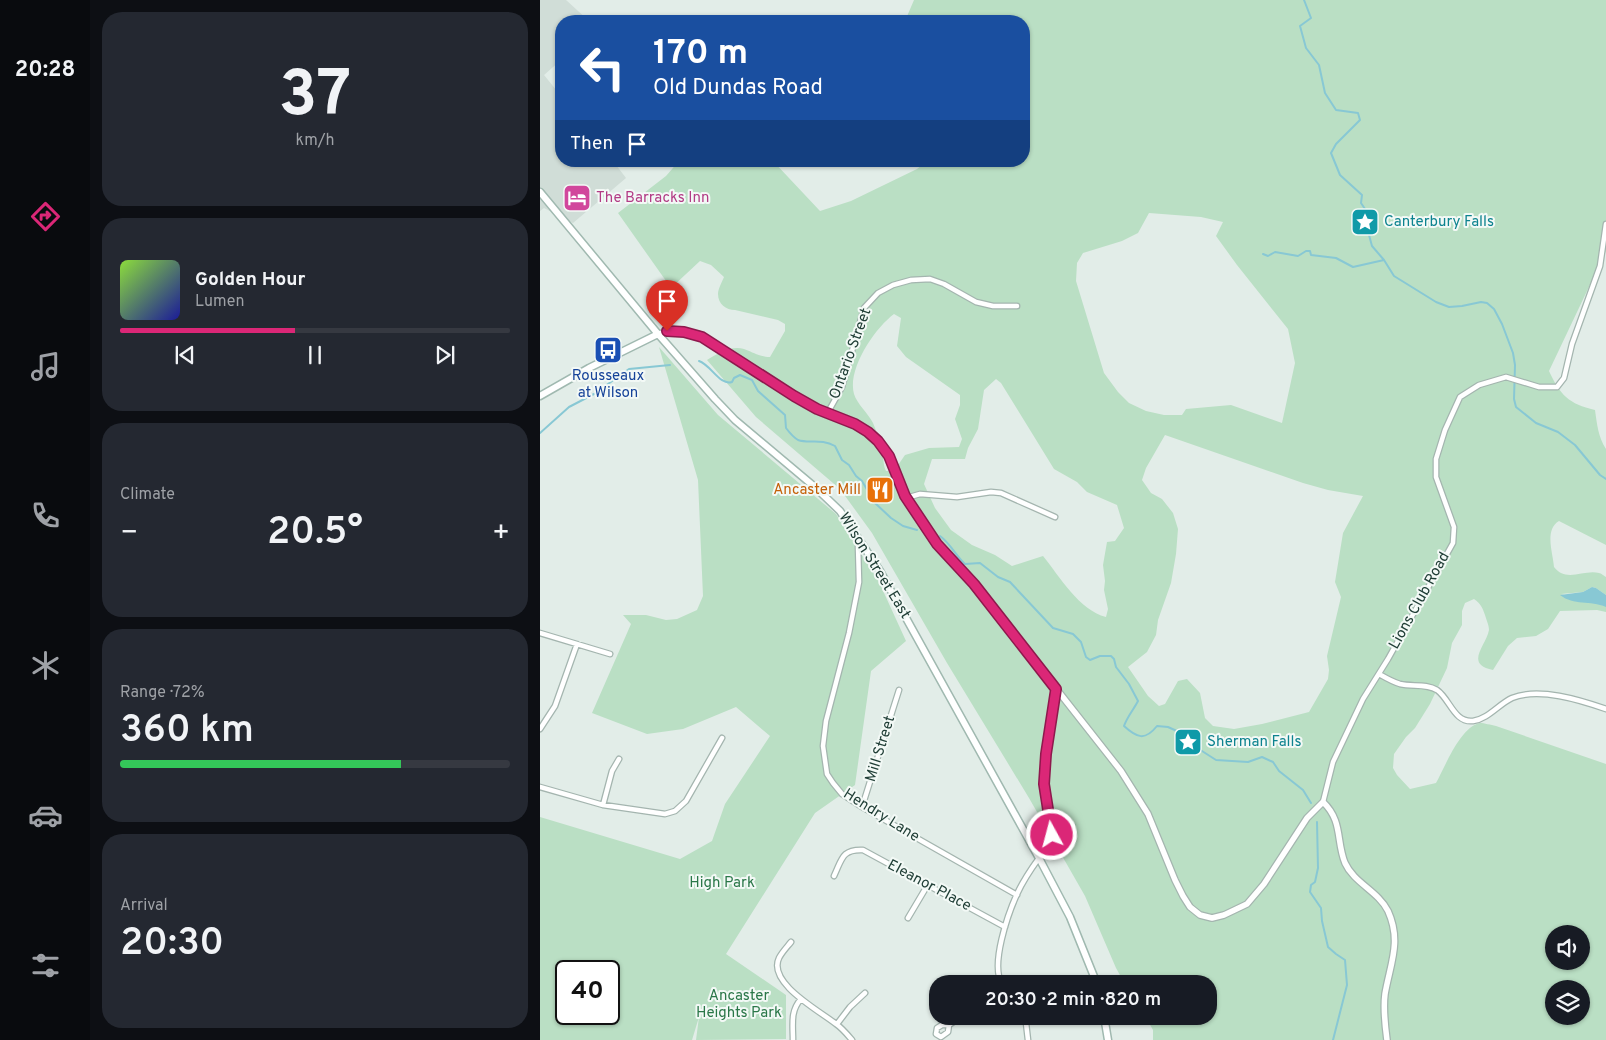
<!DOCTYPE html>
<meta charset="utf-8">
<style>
body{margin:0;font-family:Overpass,sans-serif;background:#242831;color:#f1f3f6;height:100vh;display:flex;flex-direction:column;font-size:19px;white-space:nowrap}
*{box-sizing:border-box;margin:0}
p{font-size:16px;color:#9ea1a6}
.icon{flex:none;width:28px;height:28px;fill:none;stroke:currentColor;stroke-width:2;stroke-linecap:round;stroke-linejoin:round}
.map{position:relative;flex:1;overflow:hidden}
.drawer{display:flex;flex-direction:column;gap:12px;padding:12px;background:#0d0f14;width:450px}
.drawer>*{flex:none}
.banner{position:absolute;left:15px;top:15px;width:475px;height:152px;border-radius:20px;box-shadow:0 1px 4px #0004;background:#1a4fa0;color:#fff;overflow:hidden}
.controls{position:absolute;left:1005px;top:925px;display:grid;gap:10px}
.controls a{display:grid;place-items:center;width:45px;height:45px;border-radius:50%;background:#171b24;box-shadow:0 1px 4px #0004;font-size:25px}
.speed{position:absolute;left:15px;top:960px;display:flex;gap:10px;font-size:25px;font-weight:700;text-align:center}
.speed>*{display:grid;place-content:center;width:65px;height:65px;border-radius:50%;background:#171b24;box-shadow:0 1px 4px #0004;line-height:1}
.speed .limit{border:2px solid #111;border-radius:8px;background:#fff;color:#111}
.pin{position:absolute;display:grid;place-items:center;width:42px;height:42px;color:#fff;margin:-51px -21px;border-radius:50% 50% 50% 0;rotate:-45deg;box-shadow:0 0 5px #0007}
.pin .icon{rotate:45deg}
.me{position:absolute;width:55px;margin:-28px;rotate:353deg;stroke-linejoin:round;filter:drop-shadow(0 0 4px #0008)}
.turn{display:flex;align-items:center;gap:18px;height:105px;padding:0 15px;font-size:22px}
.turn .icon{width:65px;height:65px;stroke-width:2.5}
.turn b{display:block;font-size:35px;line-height:42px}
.then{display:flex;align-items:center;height:48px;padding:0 15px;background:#0003;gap:10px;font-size:19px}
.big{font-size:38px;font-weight:600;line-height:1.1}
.drawer .card{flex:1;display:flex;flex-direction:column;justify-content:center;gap:8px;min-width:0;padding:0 18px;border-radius:20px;background:#242831}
.drawer .dial{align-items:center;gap:0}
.dial b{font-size:65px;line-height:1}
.song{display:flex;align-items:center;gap:15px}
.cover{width:60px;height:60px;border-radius:8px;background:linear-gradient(135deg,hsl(90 70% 55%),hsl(240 70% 35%))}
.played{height:5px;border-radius:2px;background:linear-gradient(90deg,#db2777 45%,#363941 45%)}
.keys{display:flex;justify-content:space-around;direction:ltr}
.heat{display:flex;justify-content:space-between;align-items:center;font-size:28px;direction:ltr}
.charge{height:8px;border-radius:4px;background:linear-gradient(90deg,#34c759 72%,#363941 0)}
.trip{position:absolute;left:389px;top:975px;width:288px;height:50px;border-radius:20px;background:#171b24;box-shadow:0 1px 4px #0004;font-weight:600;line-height:50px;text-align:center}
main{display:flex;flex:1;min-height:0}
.menu{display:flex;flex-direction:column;width:90px;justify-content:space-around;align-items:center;background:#090b0e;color:#9ea1a6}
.menu .icon{width:35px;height:35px}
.menu .on{color:#db2777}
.menu b{font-size:22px;color:#f1f3f6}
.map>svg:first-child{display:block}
.built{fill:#d0ddd7}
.green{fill:#badfc4;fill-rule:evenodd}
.water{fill:#88c8d4}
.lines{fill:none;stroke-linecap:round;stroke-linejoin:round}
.stream{stroke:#88c8d4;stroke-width:2}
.minor-casing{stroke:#a4b5af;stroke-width:7}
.tertiary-casing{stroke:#a4b5af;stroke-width:8}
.secondary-casing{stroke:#a0b9b0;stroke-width:9}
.minor{stroke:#fff;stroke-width:4.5}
.tertiary{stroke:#fff;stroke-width:5.5}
.secondary{stroke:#fff;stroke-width:6}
.route-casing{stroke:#8e194d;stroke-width:12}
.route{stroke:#db2777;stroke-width:9}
.labels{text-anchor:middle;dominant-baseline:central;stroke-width:4;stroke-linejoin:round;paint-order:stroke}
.hotel-label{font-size:15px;fill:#b23c85;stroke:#f3f9f6;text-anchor:start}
.culture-label{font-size:15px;fill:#0d838f;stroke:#f3f9f6;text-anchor:start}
.street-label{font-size:15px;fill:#213f37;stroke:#f3f9f6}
.transit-label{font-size:15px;fill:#164399;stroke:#f3f9f6}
.food-label{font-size:15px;fill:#c56008;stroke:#f3f9f6;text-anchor:end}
.park-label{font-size:15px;fill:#2a7748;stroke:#f3f9f6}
</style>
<main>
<nav class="menu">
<b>20:28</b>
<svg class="icon on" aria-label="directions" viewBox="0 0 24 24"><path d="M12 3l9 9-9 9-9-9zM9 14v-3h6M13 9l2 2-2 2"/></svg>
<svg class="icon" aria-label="music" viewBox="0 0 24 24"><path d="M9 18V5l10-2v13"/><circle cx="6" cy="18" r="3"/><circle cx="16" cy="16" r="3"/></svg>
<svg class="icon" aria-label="phone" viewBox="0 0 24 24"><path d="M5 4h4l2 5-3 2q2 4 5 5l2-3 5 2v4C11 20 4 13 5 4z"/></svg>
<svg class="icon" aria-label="climate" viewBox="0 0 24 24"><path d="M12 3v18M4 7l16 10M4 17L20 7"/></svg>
<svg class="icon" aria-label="car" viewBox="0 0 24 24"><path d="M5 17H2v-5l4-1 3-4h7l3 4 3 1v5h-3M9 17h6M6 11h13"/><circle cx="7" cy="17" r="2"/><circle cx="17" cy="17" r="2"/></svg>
<svg class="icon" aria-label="filters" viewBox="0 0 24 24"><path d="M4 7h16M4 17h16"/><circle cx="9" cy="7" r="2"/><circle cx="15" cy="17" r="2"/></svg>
</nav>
<section class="drawer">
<div class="card dial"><b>37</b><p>km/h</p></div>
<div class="card">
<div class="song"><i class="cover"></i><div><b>Golden Hour</b><p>Lumen</p></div></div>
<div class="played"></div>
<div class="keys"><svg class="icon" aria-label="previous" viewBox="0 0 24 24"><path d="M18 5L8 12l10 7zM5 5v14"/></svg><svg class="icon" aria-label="pause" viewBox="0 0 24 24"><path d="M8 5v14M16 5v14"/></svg><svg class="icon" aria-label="next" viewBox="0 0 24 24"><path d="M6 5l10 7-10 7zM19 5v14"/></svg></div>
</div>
<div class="card"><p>Climate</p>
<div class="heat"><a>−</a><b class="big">20.5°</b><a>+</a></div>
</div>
<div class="card"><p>Range · 72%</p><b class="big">360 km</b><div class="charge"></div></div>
<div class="card"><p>Arrival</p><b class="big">20:30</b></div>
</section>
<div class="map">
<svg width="1066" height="1040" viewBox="0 0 1066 1040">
<rect width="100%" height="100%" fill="#e2ede8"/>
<path class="built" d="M 0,0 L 26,0 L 49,21 L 21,21 L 21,60 L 4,75 L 21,96 L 21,161 L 73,161 L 86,178 L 33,223 L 4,208 L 0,211 Z"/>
<path class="green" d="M 374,0 L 1066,0 L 1066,251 L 1009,371 C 1020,395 1029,404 1055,410 C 1057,424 1058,437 1066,449 L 1066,545 L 1019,521 C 1004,530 1013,553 1014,567 C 1026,583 1044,569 1059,573 C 1061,573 1064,576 1066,577 L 1066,595 L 1056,588 L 1052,587 L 1043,592 L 1021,594 L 1066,606 L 1066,612 L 1057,610 L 1020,611 L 1008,629 L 996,636 L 977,638 L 968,646 L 953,670 C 924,664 946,646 949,630 C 949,625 946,619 945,615 C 942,607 941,604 934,599 L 925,603 L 922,611 L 922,625 L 912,643 L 907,668 L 890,704 L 875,728 L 866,737 L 854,754 L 853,768 L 857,775 L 870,789 L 896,783 C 905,767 920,727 940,723 C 944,723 951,725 956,726 L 1066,764 L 1066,1040 L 613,1040 L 613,1030 L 605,1016 L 668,1016 L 668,984 L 585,984 L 576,968 L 545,896 L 489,798 L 407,663 L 332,533 L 300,489 L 216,417 L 167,360 C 177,354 191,345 204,349 C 215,353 217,356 230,357 L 245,331 L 245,324 L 238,320 L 195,310 C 186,310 178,304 178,294 C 178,289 182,282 184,277 L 171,265 L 160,261 L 131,288 L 78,213 L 126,176 L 139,161 L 233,161 L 280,211 L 311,201 L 377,169 L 387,161 L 484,161 L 484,21 L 365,21 ZM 609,213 L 661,217 L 683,222 L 676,236 L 697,265 L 748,329 L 755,363 L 742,423 L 691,405 L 646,409 L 642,415 L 624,415 L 606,411 L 589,403 L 578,392 L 564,373 L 536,281 L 537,263 L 543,253 L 582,241 L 598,233 ZM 354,314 L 361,318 L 357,346 L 366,357 L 420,395 L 420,405 L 415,419 L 422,439 L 419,447 L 389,448 L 365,455 L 354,471 L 346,471 C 343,465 344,459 342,453 C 340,443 337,432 333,423 C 328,413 317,404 314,394 C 307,369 335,328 354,314 ZM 456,379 L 461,383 L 514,469 L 537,482 L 547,492 L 577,505 L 584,528 L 575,541 L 567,542 L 563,565 L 565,581 L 564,590 L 568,609 L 566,617 C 539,610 520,577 503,556 L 472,566 L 455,555 L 432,545 L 411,530 L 395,508 L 384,484 L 392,459 L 425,459 L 428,448 L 438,429 L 444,390 ZM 625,435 L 763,483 L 788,490 L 823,496 L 803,533 L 795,582 L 801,597 L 787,656 L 789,670 L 788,679 L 769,712 L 722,724 L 694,729 L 673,726 L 665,718 L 660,693 L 647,679 L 638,681 L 625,704 L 619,706 L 608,696 L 588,667 L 607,652 L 616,635 L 618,620 L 631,583 L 636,554 L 638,529 L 633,513 L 622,499 L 611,493 L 602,480 L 606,468 ZM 1014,934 L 1041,934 L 1041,961 L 1014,961 ZM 1014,989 L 1041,989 L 1041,1016 L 1014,1016 Z
M 119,347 L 178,415 L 296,514 L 339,582 L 366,641 L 331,671 L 315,785 L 275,813 L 186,954 L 246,995 L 246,1039 L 156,1040 L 159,1017 L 152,1040 L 0,1040 L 0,817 L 140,859 L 172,841 L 185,804 L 230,736 L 196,707 L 143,729 L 107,734 L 52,713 L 91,624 L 83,615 L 106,615 L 126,620 L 137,619 L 157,610 L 163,596 L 158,480 ZM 26,971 L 69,971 L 69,1014 L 26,1014 Z"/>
<path class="water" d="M 1052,587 L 1056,588 L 1066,595 L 1066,607 C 1050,600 1034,606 1020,595 L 1043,592 Z"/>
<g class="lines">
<path class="stream" d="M 764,0 L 771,18 L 760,26 L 766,48 L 779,65 L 785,93 L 796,110 L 818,113 L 820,120 L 796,144 L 791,153 L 800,175 L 822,195 L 821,203 L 827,212 L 829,235 L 832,246 L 844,260 L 854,276 L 896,302 L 909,307 L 922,306 L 941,302 L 947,303 L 954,309 L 962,324 L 973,353 L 975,365 L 974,399 L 976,407 L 996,423 L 1018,432 L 1035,445 L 1060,475 L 1066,479
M 723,254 L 728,256 L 735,252 L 758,256 L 766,251 L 770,251 L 771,255 L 796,258 L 813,267 L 844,260
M 159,361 C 171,365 180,386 192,382 L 194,378 L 200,375 L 212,380 L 218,391 L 245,415 L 246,428 C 249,432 253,437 258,440 C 269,444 281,438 295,446 L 302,460 L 309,465 L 316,476 L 322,481 L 335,503 L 351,518 L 363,526 L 377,530
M 0,433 L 29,407 L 54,394 L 89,369 L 130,365
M 400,536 C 411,544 415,555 425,564 L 440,563 L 458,577 L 470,582 L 513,628 L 533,634 L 541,642 L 546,657 L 550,660 L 560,656 L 571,656 L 574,659 L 576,667 L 589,684 L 598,701 C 594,709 587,717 584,726 C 597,738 605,741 617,726 L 628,727 L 639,732 L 648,742 L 676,760 L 708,762 L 722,757 L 733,762 L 739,771 L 763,790 L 771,803
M 777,822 L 778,868 L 775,882 L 771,885 L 770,892 L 781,908 L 782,921 L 788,947 L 796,954 L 805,960 L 807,985 L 793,1040"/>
<defs>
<path id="minor" d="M 287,414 L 302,387 L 324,308 L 338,293 L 353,285 L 371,280 L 390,279 L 404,284 L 436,302 L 453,306 L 477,306
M 366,498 L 380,494 L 417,497 L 451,492 L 461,493 L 515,517
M 321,542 L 318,546 L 319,582 L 309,633 L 286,721 L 283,746 L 287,774 L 293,783 L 302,794 L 322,807 L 477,895
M 0,633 L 70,654
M 839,674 C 846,678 853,682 860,684 C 872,687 886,683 897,690 C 910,699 914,723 933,721 C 948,719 959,704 972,698 C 999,687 1040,700 1066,709
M 0,729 L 15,706 L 37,644
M 0,787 L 63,805 L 125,814 L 135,811 L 146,801 L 182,738
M 783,802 L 793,762 L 823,699 L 848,659 L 913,543 L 914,527 L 896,477 L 896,459 L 905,430 L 920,397 L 939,385 L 966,377 L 999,387 L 1017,387 L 1024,378 L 1032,344 L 1060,266 L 1066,224
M 63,805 L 72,771 L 79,759
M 322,807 L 359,690
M 294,876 C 302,859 302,849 323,850 L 465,927
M 368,918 L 387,886
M 251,942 C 247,947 242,952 239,958 C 227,983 280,1011 296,1024 C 302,1028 307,1034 312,1040
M 462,984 C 450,965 468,914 477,894 C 483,881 491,869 499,858
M 483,1016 L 486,1023 L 488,1040
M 297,1024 L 310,1007 L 325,993
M 409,1025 L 408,1032 L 401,1037 L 396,1034 L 397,1028 L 402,1025 L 409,1025 L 422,1016
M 253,1040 C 253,1025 250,1011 261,999"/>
<path id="tertiary" d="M 118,334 L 136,331 L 162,337 L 277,409 L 315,424 L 328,432 L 343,446 L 349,457 L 365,495 L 397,544 L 434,584 L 581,771 L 608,814 L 635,880 L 643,896 L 650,907 L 660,915 L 672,918 L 684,915 L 707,904 L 724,884 L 767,818 L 783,802 C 803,821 796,841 805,863 C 814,883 838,891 848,911 C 862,942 850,964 845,994 C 843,1009 845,1025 847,1040
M 499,858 L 512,835 L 504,784 L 506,753 L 516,689"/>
<path id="secondary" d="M 0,192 L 118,334 L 175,399 L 195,420 L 276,488 L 300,511 L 340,571 L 499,858 L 530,917 L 557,984
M 0,396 L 49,368 L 118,334
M 564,1016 L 568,1040"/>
</defs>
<use href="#minor" class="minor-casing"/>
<use href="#tertiary" class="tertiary-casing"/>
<use href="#secondary" class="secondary-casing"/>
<use href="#minor" class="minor"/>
<use href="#tertiary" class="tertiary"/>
<use href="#secondary" class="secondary"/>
</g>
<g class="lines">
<defs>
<path id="route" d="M 127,331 L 144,332 L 162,337 L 254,396 L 277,409 L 315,424 L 328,432 L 338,441 L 349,456 L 365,496 L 397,544 L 434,584 L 516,689 L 506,754 L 504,784 L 512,835"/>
</defs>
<use href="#route" class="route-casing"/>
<use href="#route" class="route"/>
</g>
<defs>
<symbol id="hotel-square" viewBox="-11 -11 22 22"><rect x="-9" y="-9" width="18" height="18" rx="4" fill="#d1479c" stroke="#f3f9f6"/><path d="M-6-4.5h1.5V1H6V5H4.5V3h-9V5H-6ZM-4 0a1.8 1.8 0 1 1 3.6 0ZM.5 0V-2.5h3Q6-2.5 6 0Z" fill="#fff"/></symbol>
<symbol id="sight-square" viewBox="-11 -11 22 22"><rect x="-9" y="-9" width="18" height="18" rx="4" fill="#0f9aa8" stroke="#f3f9f6"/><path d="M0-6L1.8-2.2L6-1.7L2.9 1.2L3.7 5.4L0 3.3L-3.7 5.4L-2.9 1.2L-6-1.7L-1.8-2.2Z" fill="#fff"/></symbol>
<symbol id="bus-square" viewBox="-11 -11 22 22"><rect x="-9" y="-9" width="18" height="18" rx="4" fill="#1a4fb4" stroke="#f3f9f6"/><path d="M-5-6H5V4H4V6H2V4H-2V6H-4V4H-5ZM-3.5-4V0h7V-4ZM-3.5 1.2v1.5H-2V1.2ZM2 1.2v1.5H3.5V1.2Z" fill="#fff"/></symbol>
<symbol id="restaurant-square" viewBox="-11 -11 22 22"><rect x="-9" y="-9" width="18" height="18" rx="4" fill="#e8710a" stroke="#f3f9f6"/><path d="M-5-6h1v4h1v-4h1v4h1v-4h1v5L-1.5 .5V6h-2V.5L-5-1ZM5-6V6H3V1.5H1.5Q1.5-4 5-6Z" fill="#fff"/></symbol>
</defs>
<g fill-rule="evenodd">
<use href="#hotel-square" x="21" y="182" width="32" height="32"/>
<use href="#sight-square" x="809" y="206" width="32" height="32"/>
<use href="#bus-square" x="52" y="334" width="32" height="32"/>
<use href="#restaurant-square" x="324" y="474" width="32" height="32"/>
<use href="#sight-square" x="632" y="726" width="32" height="32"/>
</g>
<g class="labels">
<g class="hotel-label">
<text x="56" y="198">The Barracks Inn</text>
</g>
<g class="culture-label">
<text x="844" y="222">Canterbury Falls</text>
<text x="667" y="742">Sherman Falls</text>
</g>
<g class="street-label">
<text transform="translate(311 354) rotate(-70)">Ontario Street</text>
<text transform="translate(334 566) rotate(58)">Wilson Street East</text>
<text transform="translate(880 601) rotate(-61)">Lions Club Road</text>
<text transform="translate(341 749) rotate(-73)">Mill Street</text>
<text transform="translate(341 816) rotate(32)">Hendry Lane</text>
<text transform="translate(389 886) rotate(28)">Eleanor Place</text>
</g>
<g class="transit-label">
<text x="68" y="376">Rousseaux<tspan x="68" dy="17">at Wilson</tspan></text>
</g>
<g class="food-label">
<text x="321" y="490">Ancaster Mill</text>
</g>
<g class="park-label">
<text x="182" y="883">High Park</text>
<text x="199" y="996">Ancaster<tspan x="199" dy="17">Heights Park</tspan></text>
</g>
</g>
</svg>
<div class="controls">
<a><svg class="icon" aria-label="sound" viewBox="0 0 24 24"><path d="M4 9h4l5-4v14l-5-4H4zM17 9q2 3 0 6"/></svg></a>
<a><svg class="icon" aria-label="layers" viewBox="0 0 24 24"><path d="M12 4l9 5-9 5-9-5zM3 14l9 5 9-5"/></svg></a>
</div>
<div class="speed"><div class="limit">40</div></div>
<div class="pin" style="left:127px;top:331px;background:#d93025"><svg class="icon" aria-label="arrive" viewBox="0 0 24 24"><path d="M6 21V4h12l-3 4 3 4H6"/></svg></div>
<svg class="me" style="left:512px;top:835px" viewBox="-20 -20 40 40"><circle r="17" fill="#db2777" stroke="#fff" stroke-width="3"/><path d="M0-11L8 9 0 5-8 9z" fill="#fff"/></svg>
<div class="trip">20:30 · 2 min · 820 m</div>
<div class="banner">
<div class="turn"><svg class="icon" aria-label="left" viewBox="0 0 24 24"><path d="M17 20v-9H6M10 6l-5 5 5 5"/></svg><div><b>170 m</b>Old Dundas Road</div></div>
<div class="then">Then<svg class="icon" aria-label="arrive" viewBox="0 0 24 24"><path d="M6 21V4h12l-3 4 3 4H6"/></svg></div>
</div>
</div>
</main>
